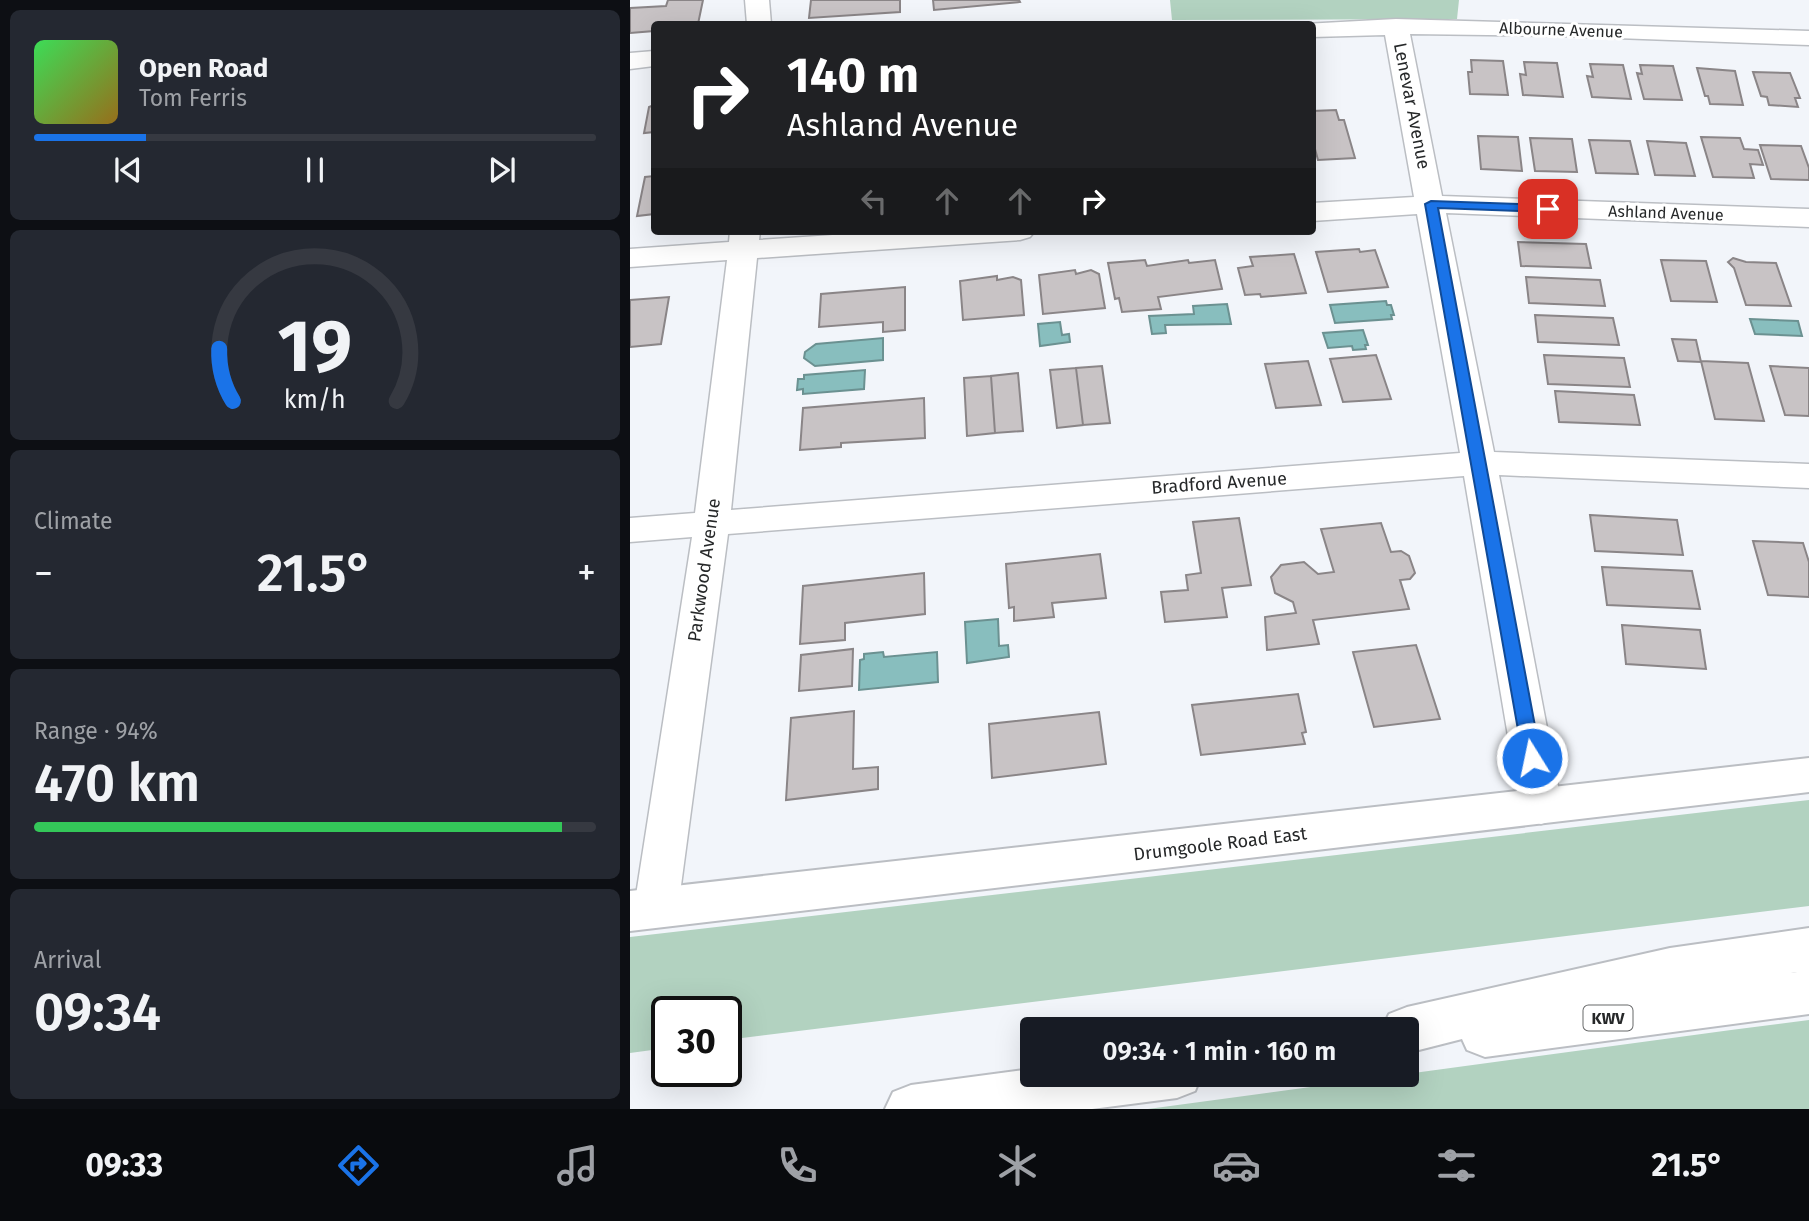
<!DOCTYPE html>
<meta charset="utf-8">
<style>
body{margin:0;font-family:"Fira Sans",sans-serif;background:#242831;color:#f1f3f6;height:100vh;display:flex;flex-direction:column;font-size:26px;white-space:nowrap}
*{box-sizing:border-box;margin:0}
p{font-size:23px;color:#9ea1a6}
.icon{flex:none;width:38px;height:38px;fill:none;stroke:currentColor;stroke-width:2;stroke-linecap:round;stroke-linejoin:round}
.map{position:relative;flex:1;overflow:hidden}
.panel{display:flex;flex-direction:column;gap:10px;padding:10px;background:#0d0f14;width:630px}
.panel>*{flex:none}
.guide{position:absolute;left:21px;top:21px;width:665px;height:214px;border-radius:7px;box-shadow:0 7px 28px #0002;background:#202124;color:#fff;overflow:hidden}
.speed{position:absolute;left:21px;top:996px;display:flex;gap:14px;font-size:35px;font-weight:700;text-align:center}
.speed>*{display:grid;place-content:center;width:91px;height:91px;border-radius:50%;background:#171b24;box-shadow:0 7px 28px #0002;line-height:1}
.speed .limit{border:4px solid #111;border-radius:10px;background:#fff;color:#111}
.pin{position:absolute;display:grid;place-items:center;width:60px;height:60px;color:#fff;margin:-30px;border-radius:14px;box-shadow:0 4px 10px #0006}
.me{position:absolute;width:77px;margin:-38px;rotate:350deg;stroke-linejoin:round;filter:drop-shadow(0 0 5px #0008)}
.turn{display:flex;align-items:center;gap:24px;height:147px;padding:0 21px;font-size:32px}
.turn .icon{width:91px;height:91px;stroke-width:2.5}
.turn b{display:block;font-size:49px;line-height:60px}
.lanes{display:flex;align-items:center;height:66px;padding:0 21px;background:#0003;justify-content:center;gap:35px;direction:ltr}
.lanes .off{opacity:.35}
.big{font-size:52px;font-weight:600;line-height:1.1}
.panel .tile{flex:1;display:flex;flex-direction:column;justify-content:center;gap:10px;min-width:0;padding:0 24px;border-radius:10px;background:#242831}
.panel .dial{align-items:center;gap:0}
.dial svg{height:182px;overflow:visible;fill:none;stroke:#363941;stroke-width:7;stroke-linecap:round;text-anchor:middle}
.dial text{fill:#f1f3f6;stroke:none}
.song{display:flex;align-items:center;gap:21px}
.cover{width:84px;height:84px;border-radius:10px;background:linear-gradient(135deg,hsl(130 70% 55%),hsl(40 70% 35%))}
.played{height:7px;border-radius:4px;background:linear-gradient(90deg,#1a73e8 20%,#363941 20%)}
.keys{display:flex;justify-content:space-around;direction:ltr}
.heat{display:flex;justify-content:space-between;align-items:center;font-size:38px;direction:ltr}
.charge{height:10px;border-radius:5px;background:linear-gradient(90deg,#34c759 94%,#363941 0)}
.trip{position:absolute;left:390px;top:1017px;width:399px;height:70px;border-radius:7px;background:#171b24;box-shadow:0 7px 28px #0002;font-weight:600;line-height:70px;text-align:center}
.dock{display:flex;height:112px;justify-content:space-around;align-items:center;background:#090b0e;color:#9ea1a6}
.dock .icon{width:49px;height:49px}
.dock .on{color:#1a73e8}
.dock b{font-size:32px;color:#f1f3f6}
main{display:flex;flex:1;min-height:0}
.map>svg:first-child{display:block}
.green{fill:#b2d2c0}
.water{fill:#88bebe;stroke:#6b9191;stroke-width:2}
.building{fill:#c8c3c5;stroke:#8a8587;stroke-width:2}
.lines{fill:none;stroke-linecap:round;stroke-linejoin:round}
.street-casing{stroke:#bbbec3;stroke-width:3}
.secondary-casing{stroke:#bbbec3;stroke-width:4}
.highway-casing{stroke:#bbbec3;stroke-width:4}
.street{fill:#fff;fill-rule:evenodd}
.secondary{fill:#fff;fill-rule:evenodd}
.highway{fill:#fff;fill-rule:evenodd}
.route{fill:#1a73e8;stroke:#114b97;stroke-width:2}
.labels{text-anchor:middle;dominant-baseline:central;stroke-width:6;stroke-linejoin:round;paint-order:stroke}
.far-street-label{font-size:16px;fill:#262829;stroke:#fff}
.shield{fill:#fff;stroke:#676869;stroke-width:2}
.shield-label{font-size:16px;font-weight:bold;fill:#262829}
.street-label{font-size:18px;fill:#262829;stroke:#fff}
</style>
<main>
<section class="panel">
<div class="tile">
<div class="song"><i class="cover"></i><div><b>Open Road</b><p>Tom Ferris</p></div></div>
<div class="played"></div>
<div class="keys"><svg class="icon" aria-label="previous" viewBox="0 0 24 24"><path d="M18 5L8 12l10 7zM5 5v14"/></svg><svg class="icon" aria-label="pause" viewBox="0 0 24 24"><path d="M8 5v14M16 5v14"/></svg><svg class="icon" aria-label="next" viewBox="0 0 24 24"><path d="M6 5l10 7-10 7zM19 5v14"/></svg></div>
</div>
<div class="tile dial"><svg viewBox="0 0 100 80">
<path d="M14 69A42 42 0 1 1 86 69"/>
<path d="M14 69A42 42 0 0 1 8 46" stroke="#1a73e8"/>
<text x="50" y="56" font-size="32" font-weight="700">19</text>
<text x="50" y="72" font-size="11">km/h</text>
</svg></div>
<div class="tile"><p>Climate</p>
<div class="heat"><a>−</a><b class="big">21.5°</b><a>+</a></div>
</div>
<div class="tile"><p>Range · 94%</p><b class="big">470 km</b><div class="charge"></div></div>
<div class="tile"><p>Arrival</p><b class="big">09:34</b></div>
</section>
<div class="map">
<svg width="1179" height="1109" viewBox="0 0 1179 1109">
<rect width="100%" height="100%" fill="#f2f5fa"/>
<path class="green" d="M 540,0 L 829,0 L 827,19 L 542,20 Z
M 1179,800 L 1179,906 L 96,1040 L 96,1012 L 37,1012 L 37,1048 L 0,1053 L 0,937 Z
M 1179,1020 L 1179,1109 L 518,1109 L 1101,1030 Z"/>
<path class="water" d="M 756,301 L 757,305 L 761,305 L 764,315 L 761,315 L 762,319 L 705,323 L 700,305 Z
M 597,304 L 601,324 L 535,325 L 536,333 L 522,334 L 519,316 L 564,314 L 563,306 Z
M 1120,319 L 1168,321 L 1172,336 L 1125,334 Z
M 430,322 L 432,335 L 439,334 L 440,342 L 410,346 L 408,324 Z
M 733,330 L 738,345 L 735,345 L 736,349 L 723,350 L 722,346 L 698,348 L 693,333 Z
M 253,338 L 253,360 L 185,366 L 174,358 L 175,352 L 186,344 Z
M 235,370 L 234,389 L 173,394 L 173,389 L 167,390 L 168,379 L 174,379 L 174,375 Z
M 368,619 L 369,646 L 378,645 L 379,657 L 337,663 L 335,622 Z
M 253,652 L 254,657 L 307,652 L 308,682 L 229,690 L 230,660 L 234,659 L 234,654 Z"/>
<path class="building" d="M 38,0 L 73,0 L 68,24 L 24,24 L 24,31 L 0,33 L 0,8 L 36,6 Z
M 181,0 L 270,0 L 270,12 L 179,18 Z
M 303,0 L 389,0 L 390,2 L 304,10 Z
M 841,60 L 873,61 L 878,95 L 840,94 L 838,72 L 842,72 Z
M 894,62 L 927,63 L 933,97 L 893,95 L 890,74 L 896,75 Z
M 960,64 L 993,65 L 1001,99 L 962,97 L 957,76 L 963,77 Z
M 1010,65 L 1043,66 L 1052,100 L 1014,99 L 1007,73 L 1012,74 Z
M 1067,68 L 1105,71 L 1113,105 L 1080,104 L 1078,96 L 1075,96 Z
M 1123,72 L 1160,73 L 1170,98 L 1165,98 L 1168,107 L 1139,105 L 1137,97 L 1131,96 Z
M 24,105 L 24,132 L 14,133 L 19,107 Z
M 706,110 L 709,120 L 714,120 L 725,158 L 688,160 L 682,138 L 682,111 Z
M 848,136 L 888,137 L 892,171 L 851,169 Z
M 1071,137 L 1110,138 L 1114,149 L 1128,150 L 1133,165 L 1120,164 L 1124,178 L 1083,177 Z
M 900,138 L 942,139 L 947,172 L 905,171 Z
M 959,140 L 1000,141 L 1008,174 L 966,173 Z
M 1017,141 L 1056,143 L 1065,176 L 1025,175 Z
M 1130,145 L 1171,146 L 1179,168 L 1179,180 L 1141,179 Z
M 24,176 L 24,214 L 7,216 L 15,177 Z
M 888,242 L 956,244 L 961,268 L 891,266 Z
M 729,249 L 730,252 L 745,250 L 758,287 L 698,292 L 686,252 Z
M 664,254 L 676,293 L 631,297 L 630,294 L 615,295 L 608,268 L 623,266 L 620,257 Z
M 1103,258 L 1116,262 L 1146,263 L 1161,306 L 1116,305 L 1104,268 L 1098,262 Z
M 515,260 L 517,266 L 558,260 L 559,263 L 585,260 L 592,289 L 528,297 L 531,309 L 492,312 L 489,298 L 485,299 L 478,263 Z
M 1031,260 L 1076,261 L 1087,302 L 1041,301 Z
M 445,270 L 446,274 L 461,270 L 469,274 L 475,308 L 413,314 L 409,275 Z
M 367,276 L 367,280 L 383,277 L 391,280 L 394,315 L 333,320 L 330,281 Z
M 896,277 L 970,280 L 975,306 L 899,303 Z
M 275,287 L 275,330 L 253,332 L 253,322 L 189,327 L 191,294 Z
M 39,297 L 31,344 L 0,347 L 0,300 Z
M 905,315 L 983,318 L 989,345 L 908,342 Z
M 1042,339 L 1066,340 L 1071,362 L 1048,361 Z
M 746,355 L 761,399 L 713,402 L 700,359 Z
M 914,355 L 994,358 L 1000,387 L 918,384 Z
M 678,361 L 691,405 L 646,408 L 635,364 Z
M 1071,361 L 1118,363 L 1134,421 L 1085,419 Z
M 472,366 L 480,423 L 453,425 L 446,368 Z
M 1140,366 L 1179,368 L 1179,416 L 1155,415 Z
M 446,368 L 453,425 L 427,428 L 420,370 Z
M 388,373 L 393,431 L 365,433 L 361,376 Z
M 361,376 L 365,433 L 337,436 L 334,378 Z
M 925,391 L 1004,395 L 1010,425 L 929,422 Z
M 294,398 L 295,438 L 211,443 L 211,447 L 170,450 L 173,408 Z
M 960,515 L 1047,520 L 1053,555 L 965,551 Z
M 609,518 L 621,585 L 592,588 L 597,617 L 535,622 L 531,592 L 558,590 L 556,575 L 571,573 L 563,522 Z
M 751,523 L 761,552 L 771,551 L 779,556 L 785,573 L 780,579 L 770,580 L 779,609 L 683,620 L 689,644 L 637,650 L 635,617 L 666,613 L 663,602 L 645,593 L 641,577 L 651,565 L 674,562 L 688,574 L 704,572 L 691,529 Z
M 1123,541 L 1173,543 L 1179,562 L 1179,597 L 1138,595 Z
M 470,554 L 476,598 L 422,603 L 424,617 L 384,621 L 384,607 L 379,608 L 376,564 Z
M 972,567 L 1062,571 L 1070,609 L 977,605 Z
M 294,573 L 295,614 L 215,623 L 215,640 L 170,644 L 173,586 Z
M 992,625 L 1070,630 L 1076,669 L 996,664 Z
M 786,645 L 810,719 L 744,727 L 723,652 Z
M 223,649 L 222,686 L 169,691 L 171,655 Z
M 668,694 L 676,732 L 672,733 L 675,744 L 571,755 L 562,705 Z
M 224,711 L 223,769 L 248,767 L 248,789 L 156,800 L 161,718 Z
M 469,712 L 476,764 L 362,778 L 359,724 Z"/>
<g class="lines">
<defs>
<path id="street" d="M 115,0 L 139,0 L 141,24 L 117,24 Z
M 766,19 L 1179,31 L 1179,45 L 931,36 L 780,34 L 812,196 L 1179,209 L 1179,227 L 816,213 L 864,452 L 1179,464 L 1179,488 L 869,475 L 932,807 L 926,819 L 911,824 L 896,819 L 890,807 L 834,476 L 98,534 L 48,908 L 42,922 L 26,927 L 10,922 L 4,908 L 62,537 L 0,542 L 0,518 L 65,513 L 97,260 L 0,267 L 0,249 L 99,242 L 100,231 L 130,231 L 129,240 L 262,231 L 405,231 L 400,237 L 390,240 L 127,258 L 101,510 L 830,453 L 787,214 L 682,221 L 682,203 L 784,197 L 755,35 L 682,37 L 682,24 L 674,24 Z
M 24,51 L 24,66 L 0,69 L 0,53 Z"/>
<path id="secondary" d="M 1179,758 L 1179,792 L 0,931 L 0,891 Z"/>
<path id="highway" d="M 1179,928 L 1179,970 L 1161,973 L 1179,970 L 1179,1014 L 855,1057 L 837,1050 L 832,1039 L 777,1053 L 777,1029 L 752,1029 L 759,1014 L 777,1007 L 1040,948 Z
M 402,1069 L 402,1074 L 572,1074 L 565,1091 L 547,1098 L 462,1109 L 255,1109 L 263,1092 L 281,1085 Z"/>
</defs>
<use href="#street" class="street-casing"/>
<use href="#secondary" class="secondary-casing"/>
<use href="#highway" class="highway-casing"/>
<use href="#street" class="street"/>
<use href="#secondary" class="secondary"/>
<use href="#highway" class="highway"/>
</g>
<path class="route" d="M 801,201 L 918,205 L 924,209 L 918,212 L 808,208 L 911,758 L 908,763 L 895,763 L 893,758 L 795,204 Z"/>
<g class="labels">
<g class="far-street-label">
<text transform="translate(931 30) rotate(2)">Albourne Avenue</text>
<text transform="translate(1036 213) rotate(2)">Ashland Avenue</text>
</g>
<rect class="shield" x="953.5" y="1005.5" width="49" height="25" rx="5"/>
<g class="shield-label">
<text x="978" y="1018">KWV</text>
</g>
<g class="street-label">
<text transform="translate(782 106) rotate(79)">Lenevar Avenue</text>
<text transform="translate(589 483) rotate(-4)">Bradford Avenue</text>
<text transform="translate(74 570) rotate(-82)">Parkwood Avenue</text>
<text transform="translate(590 844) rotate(-7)">Drumgoole Road East</text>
</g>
</g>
</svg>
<div class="speed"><div class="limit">30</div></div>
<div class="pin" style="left:918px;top:209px;background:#d93025"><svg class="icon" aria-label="arrive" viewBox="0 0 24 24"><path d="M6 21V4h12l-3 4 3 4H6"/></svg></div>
<svg class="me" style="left:902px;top:758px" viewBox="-20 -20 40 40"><circle r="17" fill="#1a73e8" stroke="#fff" stroke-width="3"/><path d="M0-11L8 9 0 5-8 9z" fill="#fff"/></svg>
<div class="trip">09:34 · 1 min · 160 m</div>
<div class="guide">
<div class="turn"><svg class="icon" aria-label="right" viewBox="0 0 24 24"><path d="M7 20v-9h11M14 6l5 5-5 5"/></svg><div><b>140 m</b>Ashland Avenue</div></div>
<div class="lanes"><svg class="icon off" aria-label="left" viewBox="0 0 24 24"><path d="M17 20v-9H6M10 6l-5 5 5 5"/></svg><svg class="icon off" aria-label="ahead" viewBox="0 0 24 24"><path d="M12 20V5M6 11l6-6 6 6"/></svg><svg class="icon off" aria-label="ahead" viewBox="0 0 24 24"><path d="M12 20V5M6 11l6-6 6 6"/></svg><svg class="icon" aria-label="right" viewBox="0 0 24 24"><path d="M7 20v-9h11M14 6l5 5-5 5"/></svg></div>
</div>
</div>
</main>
<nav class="dock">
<b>09:33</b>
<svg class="icon on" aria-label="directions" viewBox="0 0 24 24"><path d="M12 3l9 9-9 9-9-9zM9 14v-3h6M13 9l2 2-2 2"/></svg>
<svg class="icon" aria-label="music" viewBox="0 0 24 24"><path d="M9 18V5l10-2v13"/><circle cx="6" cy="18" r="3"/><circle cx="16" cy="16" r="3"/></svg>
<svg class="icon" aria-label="phone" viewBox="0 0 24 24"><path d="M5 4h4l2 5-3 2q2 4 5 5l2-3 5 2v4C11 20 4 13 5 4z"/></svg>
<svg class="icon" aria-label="climate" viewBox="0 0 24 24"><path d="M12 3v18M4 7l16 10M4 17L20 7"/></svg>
<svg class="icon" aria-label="car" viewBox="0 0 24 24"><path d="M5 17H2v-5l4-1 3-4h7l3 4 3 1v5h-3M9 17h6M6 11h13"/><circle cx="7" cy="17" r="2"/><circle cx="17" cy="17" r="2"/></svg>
<svg class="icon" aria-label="filters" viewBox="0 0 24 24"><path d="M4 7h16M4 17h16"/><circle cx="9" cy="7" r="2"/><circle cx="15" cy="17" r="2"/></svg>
<b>21.5°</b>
</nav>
